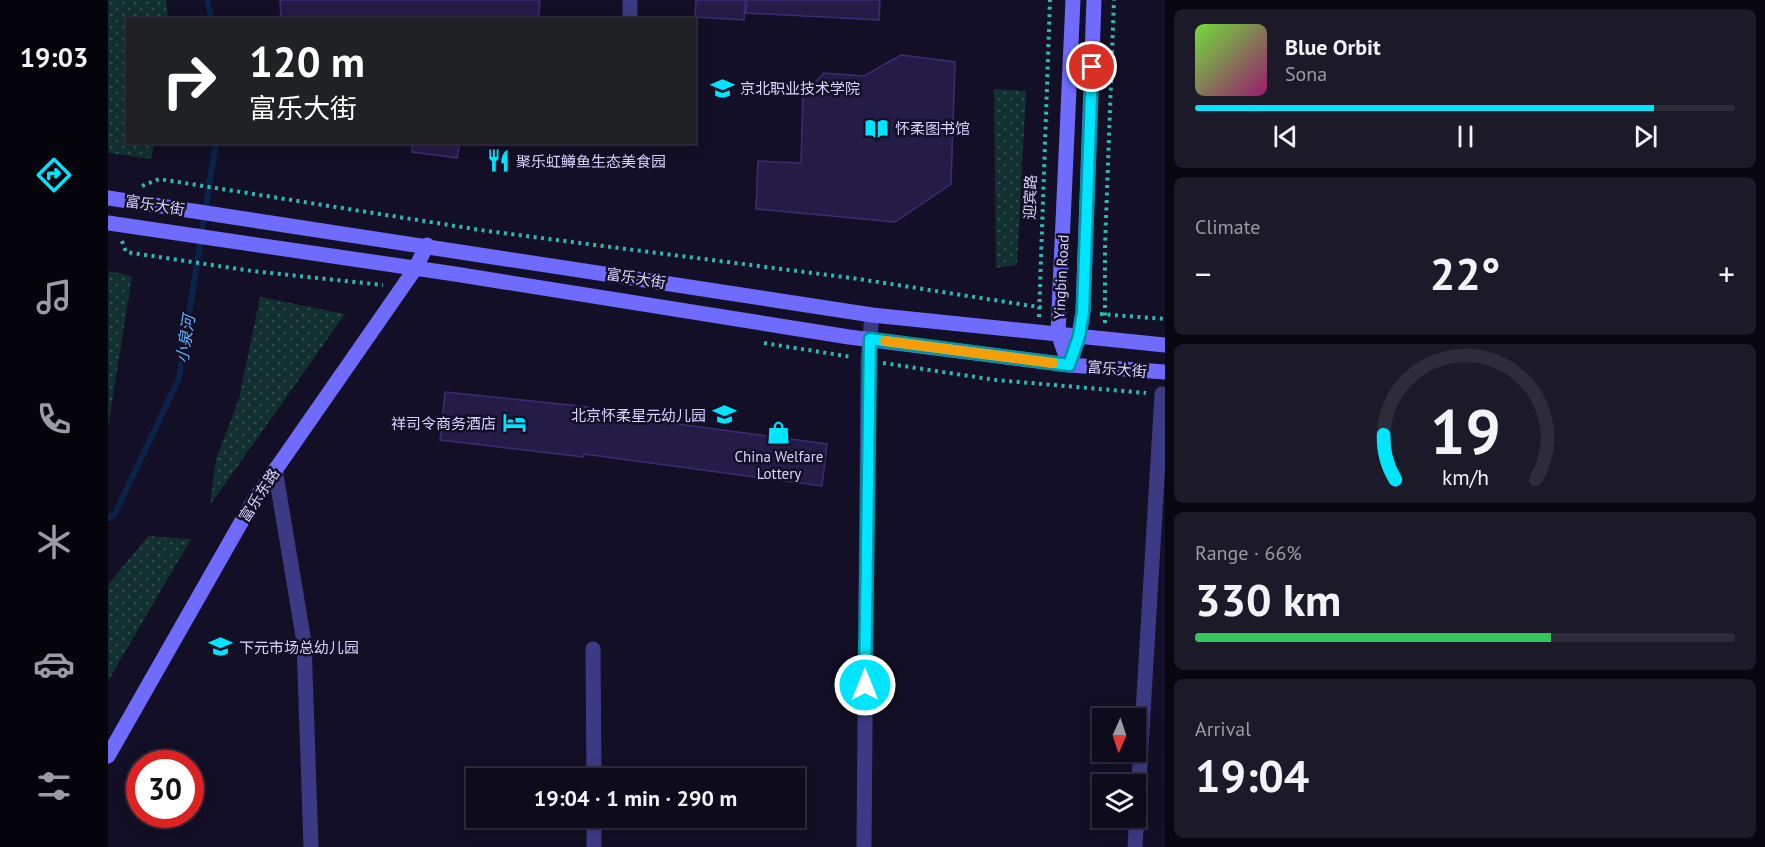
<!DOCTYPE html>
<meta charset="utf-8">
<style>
body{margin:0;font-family:"PT Sans","Noto Sans SC",sans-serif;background:#1c1929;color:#f1f3f6;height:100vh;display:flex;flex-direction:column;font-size:22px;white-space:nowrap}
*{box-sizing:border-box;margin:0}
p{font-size:20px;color:#9b9ba3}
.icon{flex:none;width:33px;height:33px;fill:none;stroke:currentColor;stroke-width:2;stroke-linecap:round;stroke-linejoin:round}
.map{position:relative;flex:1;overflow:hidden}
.drawer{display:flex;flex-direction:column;gap:9px;padding:9px;background:#08060f;width:600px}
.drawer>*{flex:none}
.banner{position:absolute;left:18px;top:18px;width:570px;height:126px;border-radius:0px;box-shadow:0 3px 15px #0003,0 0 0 2px #2e2b3b;background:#202124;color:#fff;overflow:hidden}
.needle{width:39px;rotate:183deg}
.fabs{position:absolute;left:984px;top:708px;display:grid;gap:12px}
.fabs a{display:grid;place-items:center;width:54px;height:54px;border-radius:0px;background:#0e0b1c;box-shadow:0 3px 15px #0003,0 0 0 2px #2e2b3b;font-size:30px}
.speed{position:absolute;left:18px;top:750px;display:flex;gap:12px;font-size:30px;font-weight:700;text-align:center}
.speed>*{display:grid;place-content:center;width:78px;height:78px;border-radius:50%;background:#0e0b1c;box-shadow:0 3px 15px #0003,0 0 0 2px #2e2b3b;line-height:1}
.speed .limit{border:9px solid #d22;background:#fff;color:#111}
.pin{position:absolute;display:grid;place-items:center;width:51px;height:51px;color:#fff;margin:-26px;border:3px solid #fff;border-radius:50%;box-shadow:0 2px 6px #0007}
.me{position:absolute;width:66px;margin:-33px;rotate:0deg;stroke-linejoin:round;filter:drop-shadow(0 0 4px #0008)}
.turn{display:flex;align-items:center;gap:21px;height:126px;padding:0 24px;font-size:27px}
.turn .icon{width:78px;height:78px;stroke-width:2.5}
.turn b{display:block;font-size:42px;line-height:51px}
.big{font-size:45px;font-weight:700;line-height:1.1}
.drawer .tile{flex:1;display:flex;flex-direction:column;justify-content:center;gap:9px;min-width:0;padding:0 21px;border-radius:9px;background:#1c1929}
.drawer .dial{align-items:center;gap:0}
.dial svg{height:156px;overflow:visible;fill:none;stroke:#2e2b3b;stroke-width:7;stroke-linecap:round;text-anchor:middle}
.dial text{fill:#f1f3f6;stroke:none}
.song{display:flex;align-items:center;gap:18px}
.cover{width:72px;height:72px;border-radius:9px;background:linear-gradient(135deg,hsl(100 70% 55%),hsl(320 70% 35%))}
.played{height:6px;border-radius:3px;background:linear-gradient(90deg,#00e5ff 85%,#2e2b3b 85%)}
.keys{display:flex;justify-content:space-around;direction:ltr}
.heat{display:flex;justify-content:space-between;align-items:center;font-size:33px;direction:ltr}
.charge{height:9px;border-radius:4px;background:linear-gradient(90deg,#34c759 66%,#2e2b3b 0)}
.trip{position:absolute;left:358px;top:768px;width:339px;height:60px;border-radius:0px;background:#0e0b1c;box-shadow:0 3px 15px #0003,0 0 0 2px #2e2b3b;font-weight:700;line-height:60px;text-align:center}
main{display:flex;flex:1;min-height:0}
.tabs{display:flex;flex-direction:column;width:108px;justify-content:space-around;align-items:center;background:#06040b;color:#9b9ba3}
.tabs .icon{width:42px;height:42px}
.tabs .selected{color:#00e5ff}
.tabs b{font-size:27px;color:#f1f3f6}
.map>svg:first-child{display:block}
.grass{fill:url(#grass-dots)}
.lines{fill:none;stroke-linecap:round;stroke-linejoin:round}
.stream{stroke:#0c2248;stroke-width:6}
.building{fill:#241b47;stroke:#3b2d73;stroke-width:1.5}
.path{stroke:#2fb8b0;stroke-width:4;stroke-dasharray:3 4.5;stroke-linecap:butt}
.street{stroke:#3d3a85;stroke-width:15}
.secondary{stroke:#6f6bff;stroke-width:15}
.route-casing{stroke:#0095a6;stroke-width:15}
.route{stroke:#00e5ff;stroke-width:10}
.slow{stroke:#f59e0b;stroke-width:10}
.labels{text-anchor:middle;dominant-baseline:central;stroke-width:5;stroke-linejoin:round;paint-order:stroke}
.poi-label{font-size:15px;fill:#d9d4ff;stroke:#130f26;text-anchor:start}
.street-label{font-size:15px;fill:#d9d4ff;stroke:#130f26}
.water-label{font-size:16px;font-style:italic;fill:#62b6ff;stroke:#130f26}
</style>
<main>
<nav class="tabs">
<b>19:03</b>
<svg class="icon selected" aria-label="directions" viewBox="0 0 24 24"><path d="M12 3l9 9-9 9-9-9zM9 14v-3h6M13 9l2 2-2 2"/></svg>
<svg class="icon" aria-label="music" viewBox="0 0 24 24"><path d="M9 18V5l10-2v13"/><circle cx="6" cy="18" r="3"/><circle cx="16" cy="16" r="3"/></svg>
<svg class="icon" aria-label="phone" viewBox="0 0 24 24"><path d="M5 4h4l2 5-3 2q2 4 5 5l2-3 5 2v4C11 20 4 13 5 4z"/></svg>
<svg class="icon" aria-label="climate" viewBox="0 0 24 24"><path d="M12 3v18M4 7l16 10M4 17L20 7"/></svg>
<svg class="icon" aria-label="car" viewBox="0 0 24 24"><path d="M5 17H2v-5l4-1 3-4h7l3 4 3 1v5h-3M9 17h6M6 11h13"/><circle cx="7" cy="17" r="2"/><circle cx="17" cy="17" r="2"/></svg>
<svg class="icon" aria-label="filters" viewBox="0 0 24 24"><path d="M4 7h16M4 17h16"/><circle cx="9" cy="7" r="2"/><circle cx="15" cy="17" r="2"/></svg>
</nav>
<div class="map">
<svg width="1057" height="847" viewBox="0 0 1057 847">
<defs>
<pattern id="grass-dots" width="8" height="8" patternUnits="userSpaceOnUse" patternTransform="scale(1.5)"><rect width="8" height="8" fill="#12302f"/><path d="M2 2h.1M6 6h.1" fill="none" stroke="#344d4e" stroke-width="1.8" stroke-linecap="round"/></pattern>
</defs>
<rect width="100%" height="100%" fill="#130f26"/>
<path class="grass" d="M 0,0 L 58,0 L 60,19 L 20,20 L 20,142 L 46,143 L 43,159 L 0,153 Z
M 886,89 L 918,91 L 909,265 L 888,268 Z
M 0,271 L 24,276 L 0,427 Z
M 152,297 L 237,314 L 102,505 L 108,459 L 131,399 Z
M 40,536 L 83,539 L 0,681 L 0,585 Z"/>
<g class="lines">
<path class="stream" d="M 99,0 L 104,20
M 0,519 L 7,514 L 71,378 L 108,142"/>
</g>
<path class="building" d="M 172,0 L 432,0 L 430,20 L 173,20 Z
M 588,0 L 637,0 L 636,20 L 587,17 Z
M 639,0 L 772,0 L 771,20 L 638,13 Z
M 793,55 L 847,62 L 843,184 L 787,222 L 648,209 L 650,161 L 693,163 L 695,95 L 716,73 L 756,76 Z
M 305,142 L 352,142 L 349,158 L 304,152 Z
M 337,392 L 480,407 L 480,412 L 719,444 L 714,486 L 476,454 L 475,457 L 332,440 Z"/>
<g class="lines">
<path class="path" d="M 34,186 L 51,179 L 379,231 L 751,279 L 937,308
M 14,241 L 18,252 L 144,271 L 275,285
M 992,314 L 1057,319
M 931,317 L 942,0
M 997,323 L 997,246 L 1006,0
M 656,343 L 744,357
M 775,363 L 888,380 L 1038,393"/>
<path class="street" d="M 522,20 L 522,0
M 167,469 L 196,642 L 203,847
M 485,649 L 486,778
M 486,818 L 486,847
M 756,847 L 760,360 L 764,315
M 1027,847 L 1054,394"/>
<path class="secondary" d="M 0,198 L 764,315 L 1057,345
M 0,223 L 347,274 L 741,337 L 961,365 L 1057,372
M 961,365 L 971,336 L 975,312 L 986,0
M 961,365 L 950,333 L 965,0
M 0,756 L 143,505 L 307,269 L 319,245"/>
</g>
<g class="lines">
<defs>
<path id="route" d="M 757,685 L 762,339 L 961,365 L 971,336 L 975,312 L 984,67"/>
</defs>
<use href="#route" class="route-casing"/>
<use href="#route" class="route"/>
<path class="slow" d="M 777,341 L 945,363"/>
</g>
<defs>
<symbol id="university-bare" viewBox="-9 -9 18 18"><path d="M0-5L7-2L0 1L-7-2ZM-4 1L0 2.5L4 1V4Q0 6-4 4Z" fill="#00e5ff" stroke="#130f26" stroke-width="2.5" paint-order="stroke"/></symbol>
<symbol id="library-bare" viewBox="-9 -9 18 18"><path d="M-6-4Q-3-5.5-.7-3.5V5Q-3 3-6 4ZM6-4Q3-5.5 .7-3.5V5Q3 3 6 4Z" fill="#00e5ff" stroke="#130f26" stroke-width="2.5" paint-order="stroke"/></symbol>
<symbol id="restaurant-bare" viewBox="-9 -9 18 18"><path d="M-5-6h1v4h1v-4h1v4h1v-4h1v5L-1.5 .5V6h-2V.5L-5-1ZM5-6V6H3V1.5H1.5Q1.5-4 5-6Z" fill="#00e5ff" stroke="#130f26" stroke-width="2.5" paint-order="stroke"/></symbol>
<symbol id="school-bare" viewBox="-9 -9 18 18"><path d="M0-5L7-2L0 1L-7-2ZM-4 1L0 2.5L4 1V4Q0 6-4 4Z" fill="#00e5ff" stroke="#130f26" stroke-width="2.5" paint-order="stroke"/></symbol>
<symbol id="hotel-bare" viewBox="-9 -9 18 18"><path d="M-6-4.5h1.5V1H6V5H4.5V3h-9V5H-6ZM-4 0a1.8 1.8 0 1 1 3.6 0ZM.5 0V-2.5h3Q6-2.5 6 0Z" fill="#00e5ff" stroke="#130f26" stroke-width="2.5" paint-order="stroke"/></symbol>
<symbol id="shop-bare" viewBox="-9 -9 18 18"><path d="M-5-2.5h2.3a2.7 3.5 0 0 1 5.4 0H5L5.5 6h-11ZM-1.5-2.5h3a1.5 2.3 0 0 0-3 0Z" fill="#00e5ff" stroke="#130f26" stroke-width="2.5" paint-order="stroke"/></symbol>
</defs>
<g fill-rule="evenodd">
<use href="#university-bare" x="598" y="72" width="33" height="33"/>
<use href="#library-bare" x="752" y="112" width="33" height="33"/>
<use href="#restaurant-bare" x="374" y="144" width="33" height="33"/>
<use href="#school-bare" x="600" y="398" width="33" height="33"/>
<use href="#hotel-bare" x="390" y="406" width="33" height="33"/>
<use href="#shop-bare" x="654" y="416" width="33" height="33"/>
<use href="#school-bare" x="96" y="630" width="33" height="33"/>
</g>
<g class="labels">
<g class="poi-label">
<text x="632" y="88">京北职业技术学院</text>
<text x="787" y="128">怀柔图书馆</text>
<text x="408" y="161">聚乐虹鳟鱼生态美食园</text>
<text x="598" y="415" text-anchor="end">北京怀柔星元幼儿园</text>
<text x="388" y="423" text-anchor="end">祥司令商务酒店</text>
<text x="671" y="456" text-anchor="middle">China Welfare<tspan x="671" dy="17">Lottery</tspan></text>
<text x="131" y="647">下元市场总幼儿园</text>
</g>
<g class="street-label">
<text transform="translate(922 197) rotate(-88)">迎宾路</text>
<text transform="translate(47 205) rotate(9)">富乐大街</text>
<text transform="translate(953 277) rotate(-87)">Yingbin Road</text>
<text transform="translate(528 278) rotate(9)">富乐大街</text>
<text transform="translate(1009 369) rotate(5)">富乐大街</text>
<text transform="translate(151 495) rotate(-57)">富乐东路</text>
</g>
<g class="water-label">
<text transform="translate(77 339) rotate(-81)">小泉河</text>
</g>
</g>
</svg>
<div class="fabs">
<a><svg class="needle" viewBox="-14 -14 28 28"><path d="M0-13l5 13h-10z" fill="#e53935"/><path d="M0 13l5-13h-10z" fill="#9b9ba3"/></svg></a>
<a><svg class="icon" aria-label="layers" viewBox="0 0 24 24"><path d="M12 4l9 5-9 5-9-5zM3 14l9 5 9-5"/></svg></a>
</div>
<div class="speed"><div class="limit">30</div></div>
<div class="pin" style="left:984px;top:67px;background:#d93025"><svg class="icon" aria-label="arrive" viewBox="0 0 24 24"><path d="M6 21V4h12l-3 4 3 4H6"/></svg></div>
<svg class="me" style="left:757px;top:685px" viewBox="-20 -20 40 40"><circle r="17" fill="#00e5ff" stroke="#fff" stroke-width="3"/><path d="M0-11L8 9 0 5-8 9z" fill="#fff"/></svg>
<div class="trip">19:04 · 1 min · 290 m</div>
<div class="banner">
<div class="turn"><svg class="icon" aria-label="right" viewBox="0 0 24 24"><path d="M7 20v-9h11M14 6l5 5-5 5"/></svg><div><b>120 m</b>富乐大街</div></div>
</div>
</div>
<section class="drawer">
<div class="tile">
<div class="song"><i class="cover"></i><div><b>Blue Orbit</b><p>Sona</p></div></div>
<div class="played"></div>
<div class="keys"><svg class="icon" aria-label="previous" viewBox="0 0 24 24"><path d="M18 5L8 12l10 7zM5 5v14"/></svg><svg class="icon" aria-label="pause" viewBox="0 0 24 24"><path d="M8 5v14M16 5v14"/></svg><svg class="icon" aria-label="next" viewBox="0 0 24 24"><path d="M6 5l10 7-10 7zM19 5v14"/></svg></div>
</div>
<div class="tile"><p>Climate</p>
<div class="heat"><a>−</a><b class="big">22°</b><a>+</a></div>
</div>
<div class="tile dial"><svg viewBox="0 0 100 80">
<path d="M14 69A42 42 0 1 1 86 69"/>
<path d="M14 69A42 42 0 0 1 8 46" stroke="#00e5ff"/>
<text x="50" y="56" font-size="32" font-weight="700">19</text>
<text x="50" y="72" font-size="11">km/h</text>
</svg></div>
<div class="tile"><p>Range · 66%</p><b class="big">330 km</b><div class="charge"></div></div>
<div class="tile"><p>Arrival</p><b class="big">19:04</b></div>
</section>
</main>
